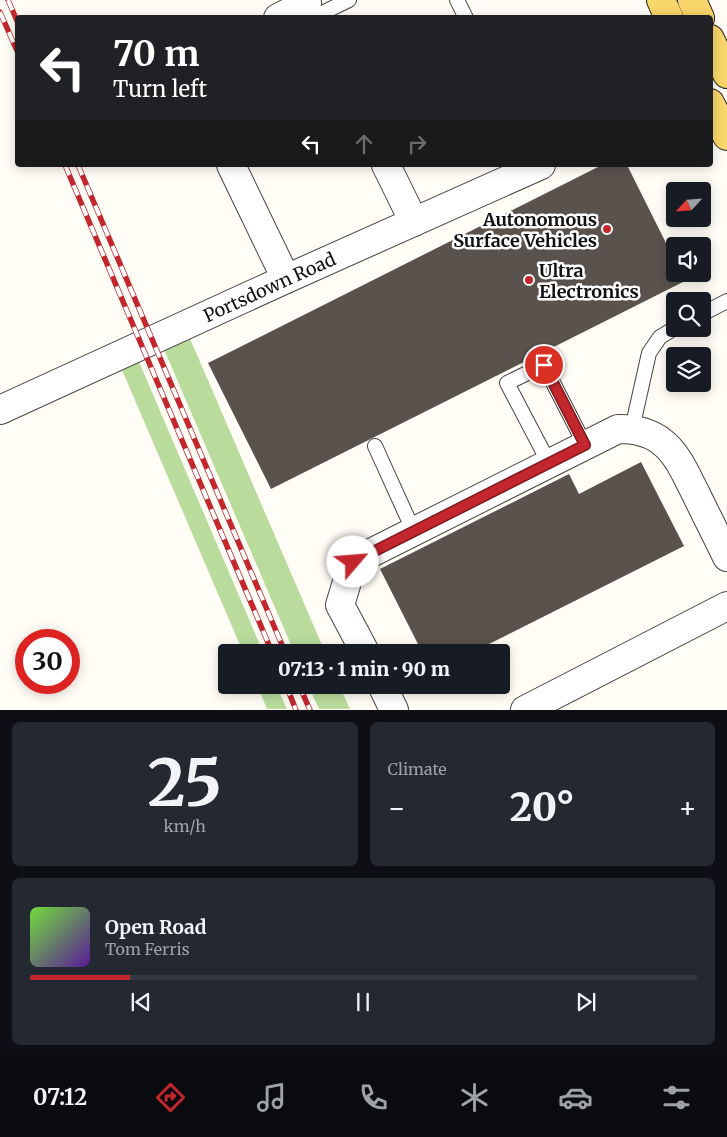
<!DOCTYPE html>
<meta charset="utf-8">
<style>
body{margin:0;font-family:Merriweather,serif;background:#242831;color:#f1f3f6;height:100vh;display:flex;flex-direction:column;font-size:19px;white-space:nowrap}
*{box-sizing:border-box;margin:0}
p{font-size:16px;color:#9ea1a6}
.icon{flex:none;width:28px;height:28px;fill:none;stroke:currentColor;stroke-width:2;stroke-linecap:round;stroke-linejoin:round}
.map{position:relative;height:710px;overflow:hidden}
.panel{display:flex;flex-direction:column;gap:12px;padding:12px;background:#0d0f14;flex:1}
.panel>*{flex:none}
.top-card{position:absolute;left:15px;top:15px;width:698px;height:152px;border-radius:5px;box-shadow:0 2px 12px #0003;background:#202124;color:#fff;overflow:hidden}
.needle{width:32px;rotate:244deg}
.tools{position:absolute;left:666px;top:182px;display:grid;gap:10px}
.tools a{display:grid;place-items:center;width:45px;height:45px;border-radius:5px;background:#171b24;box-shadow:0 2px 12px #0003;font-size:25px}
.speed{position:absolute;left:15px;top:629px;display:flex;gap:10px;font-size:25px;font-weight:700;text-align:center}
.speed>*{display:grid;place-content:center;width:65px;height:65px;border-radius:50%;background:#171b24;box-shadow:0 2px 12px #0003;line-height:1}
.speed .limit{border:8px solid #d22;background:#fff;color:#111}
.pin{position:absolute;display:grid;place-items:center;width:42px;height:42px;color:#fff;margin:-21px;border:2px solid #fff;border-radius:50%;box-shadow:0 1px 5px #0007}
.me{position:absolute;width:55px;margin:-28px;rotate:63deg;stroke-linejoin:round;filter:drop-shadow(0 0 4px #0008)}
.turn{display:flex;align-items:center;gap:18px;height:105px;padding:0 15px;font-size:22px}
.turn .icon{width:65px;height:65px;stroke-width:2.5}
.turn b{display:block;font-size:35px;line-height:42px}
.lanes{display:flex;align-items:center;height:48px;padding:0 15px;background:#0003;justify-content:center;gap:25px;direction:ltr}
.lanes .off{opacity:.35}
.big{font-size:38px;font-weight:800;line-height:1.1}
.panel .card{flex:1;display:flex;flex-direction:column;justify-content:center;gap:8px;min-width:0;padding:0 18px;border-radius:8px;background:#242831}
.panel .dial{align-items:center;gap:0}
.dial b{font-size:65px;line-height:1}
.song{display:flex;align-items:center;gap:15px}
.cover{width:60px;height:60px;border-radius:8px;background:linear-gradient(135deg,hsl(100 70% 55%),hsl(270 70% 35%))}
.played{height:5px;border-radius:2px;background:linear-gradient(90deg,#c4262e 15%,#363941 15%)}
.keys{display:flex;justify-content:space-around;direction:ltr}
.heat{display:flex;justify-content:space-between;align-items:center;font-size:28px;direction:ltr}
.panel .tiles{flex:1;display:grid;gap:12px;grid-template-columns:1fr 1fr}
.card:last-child{grid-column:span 2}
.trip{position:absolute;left:218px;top:644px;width:292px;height:50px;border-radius:5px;background:#171b24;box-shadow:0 2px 12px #0003;font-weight:800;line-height:50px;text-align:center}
.menu{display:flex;height:80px;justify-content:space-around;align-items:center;background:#090b0e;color:#9ea1a6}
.menu .icon{width:35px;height:35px}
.menu .current{color:#c4262e}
.menu b{font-size:22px;color:#f1f3f6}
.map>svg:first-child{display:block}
.forest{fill:#b9dc9c}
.building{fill:#5a524d}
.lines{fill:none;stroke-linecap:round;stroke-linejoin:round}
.lane-casing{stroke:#444;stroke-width:16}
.street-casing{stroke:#444;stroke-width:30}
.primary-casing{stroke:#222;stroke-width:30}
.lane{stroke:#fff;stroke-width:14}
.street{stroke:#fff;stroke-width:28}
.primary{stroke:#f9d66b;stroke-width:28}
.rail-casing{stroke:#c4262e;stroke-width:5.5}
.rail{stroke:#fff;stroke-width:4;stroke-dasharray:11;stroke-linecap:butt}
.route-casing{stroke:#7f191e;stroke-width:12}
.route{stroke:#c4262e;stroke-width:9}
.poi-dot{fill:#c4262e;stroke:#fff;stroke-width:2}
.labels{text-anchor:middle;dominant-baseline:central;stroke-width:5;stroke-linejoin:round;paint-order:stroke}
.poi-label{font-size:18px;font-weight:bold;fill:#111;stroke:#fff;text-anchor:end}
.street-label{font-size:18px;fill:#111;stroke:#fff}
</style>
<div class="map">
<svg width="727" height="710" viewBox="0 0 727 710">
<rect width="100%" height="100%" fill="#fffdf5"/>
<path class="forest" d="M 188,334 L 325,652 L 294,652 L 160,340 Z
M 137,357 L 263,652 L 243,652 L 119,363 Z
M 257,685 L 276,685 L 287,709 L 267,709 Z
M 308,685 L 339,685 L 350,709 L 319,709 Z"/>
<path class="building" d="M 602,165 L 627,165 L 675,261 L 675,274 L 681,274 L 685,281 L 271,489 L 208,363 Z
M 641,462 L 684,546 L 473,652 L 422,652 L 380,569 L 569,474 L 579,494 Z"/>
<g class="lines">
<defs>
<path id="lane" d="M 457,0 L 466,18
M 314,17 L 349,0
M 702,314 L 727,301
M 632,429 L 649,353 L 660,337 L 675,328
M 375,446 L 414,532
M 549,463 L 507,383 L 544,365 L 585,445"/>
<g id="street">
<path d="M 278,18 L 307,3"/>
<path d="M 231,165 L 286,279"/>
<path d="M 386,165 L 414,222"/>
<path id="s1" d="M 0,410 L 286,279 L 541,165"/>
<path d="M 365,652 L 340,605 L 353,562 L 618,429 C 633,429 650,432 662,442 C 678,454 687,477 696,494 C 706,515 717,536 727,557"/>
<path d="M 382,685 L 394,710"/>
<path d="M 525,710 L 727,606"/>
</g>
<path id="primary" d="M 661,0 L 669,18
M 692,0 L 700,18
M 710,39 L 727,74
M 710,103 L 727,136"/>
</defs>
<use href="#lane" class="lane-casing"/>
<use href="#street" class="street-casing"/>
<use href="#primary" class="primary-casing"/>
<use href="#lane" class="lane"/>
<use href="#street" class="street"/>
<use href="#primary" class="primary"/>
<defs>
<path id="rail" d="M 8,0 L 18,23
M 0,12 L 18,53
M 65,165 L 272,652
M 78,165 L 285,652
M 286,685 L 296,710
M 299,685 L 310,710"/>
</defs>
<use href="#rail" class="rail-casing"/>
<use href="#rail" class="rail"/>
</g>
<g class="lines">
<defs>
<path id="route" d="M 353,562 L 585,445 L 544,365"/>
</defs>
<use href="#route" class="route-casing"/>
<use href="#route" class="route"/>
</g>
<g class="poi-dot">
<circle cx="607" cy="229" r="5"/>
<circle cx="529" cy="280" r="5"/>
</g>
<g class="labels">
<g class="poi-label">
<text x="597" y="219">Autonomous<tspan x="597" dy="21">Surface Vehicles</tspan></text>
<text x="539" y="270" text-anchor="start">Ultra<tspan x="539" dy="21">Electronics</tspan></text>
</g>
<g class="street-label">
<text stroke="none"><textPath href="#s1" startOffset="296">Portsdown Road</textPath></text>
</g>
</g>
</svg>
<div class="tools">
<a><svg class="needle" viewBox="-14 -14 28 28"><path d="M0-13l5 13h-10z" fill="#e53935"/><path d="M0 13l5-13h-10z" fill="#9ea1a6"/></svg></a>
<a><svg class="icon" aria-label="sound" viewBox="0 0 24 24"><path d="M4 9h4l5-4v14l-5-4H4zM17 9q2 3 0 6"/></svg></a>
<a><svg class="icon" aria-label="search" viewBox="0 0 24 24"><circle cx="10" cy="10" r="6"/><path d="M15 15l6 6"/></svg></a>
<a><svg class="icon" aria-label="layers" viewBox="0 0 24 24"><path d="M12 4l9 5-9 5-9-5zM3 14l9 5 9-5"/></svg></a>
</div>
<div class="speed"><div class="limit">30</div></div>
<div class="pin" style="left:544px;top:365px;background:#d93025"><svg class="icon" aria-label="arrive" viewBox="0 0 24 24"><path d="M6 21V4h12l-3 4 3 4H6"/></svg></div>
<svg class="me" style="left:353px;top:562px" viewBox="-20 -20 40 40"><circle r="19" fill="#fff"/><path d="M0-13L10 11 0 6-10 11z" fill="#c4262e"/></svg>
<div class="trip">07:13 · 1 min · 90 m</div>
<div class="top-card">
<div class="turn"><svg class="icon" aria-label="left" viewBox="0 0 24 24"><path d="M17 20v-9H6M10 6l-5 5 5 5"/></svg><div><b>70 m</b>Turn left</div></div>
<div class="lanes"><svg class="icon" aria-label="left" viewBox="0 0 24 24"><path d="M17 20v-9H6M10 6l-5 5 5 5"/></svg><svg class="icon off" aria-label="ahead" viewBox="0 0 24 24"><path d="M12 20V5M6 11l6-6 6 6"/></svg><svg class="icon off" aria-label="right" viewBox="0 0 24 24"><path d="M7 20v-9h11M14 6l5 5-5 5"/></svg></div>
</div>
</div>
<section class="panel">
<div class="tiles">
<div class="card dial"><b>25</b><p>km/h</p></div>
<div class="card"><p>Climate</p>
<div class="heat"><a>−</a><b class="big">20°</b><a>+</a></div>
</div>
<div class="card">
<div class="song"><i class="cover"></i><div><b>Open Road</b><p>Tom Ferris</p></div></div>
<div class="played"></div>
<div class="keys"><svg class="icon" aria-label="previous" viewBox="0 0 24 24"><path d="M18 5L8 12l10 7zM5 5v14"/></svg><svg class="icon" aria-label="pause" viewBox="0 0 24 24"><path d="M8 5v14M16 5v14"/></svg><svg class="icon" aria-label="next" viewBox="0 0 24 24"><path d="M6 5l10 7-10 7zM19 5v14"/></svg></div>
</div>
</div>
</section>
<nav class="menu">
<b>07:12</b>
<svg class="icon current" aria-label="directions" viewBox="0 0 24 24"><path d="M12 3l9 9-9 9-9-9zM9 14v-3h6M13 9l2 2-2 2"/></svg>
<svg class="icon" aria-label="music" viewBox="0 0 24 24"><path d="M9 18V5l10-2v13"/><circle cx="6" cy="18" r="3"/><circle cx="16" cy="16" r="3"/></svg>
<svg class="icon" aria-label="phone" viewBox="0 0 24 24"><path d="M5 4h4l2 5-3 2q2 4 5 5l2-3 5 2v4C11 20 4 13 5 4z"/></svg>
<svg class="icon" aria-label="climate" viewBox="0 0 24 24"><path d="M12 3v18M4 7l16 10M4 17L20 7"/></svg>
<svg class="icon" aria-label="car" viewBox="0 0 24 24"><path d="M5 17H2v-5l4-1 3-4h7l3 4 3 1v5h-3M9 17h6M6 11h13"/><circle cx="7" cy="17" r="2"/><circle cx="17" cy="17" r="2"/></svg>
<svg class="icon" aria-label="filters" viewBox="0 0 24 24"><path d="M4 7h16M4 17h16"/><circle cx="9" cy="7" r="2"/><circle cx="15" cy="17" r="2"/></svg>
</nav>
